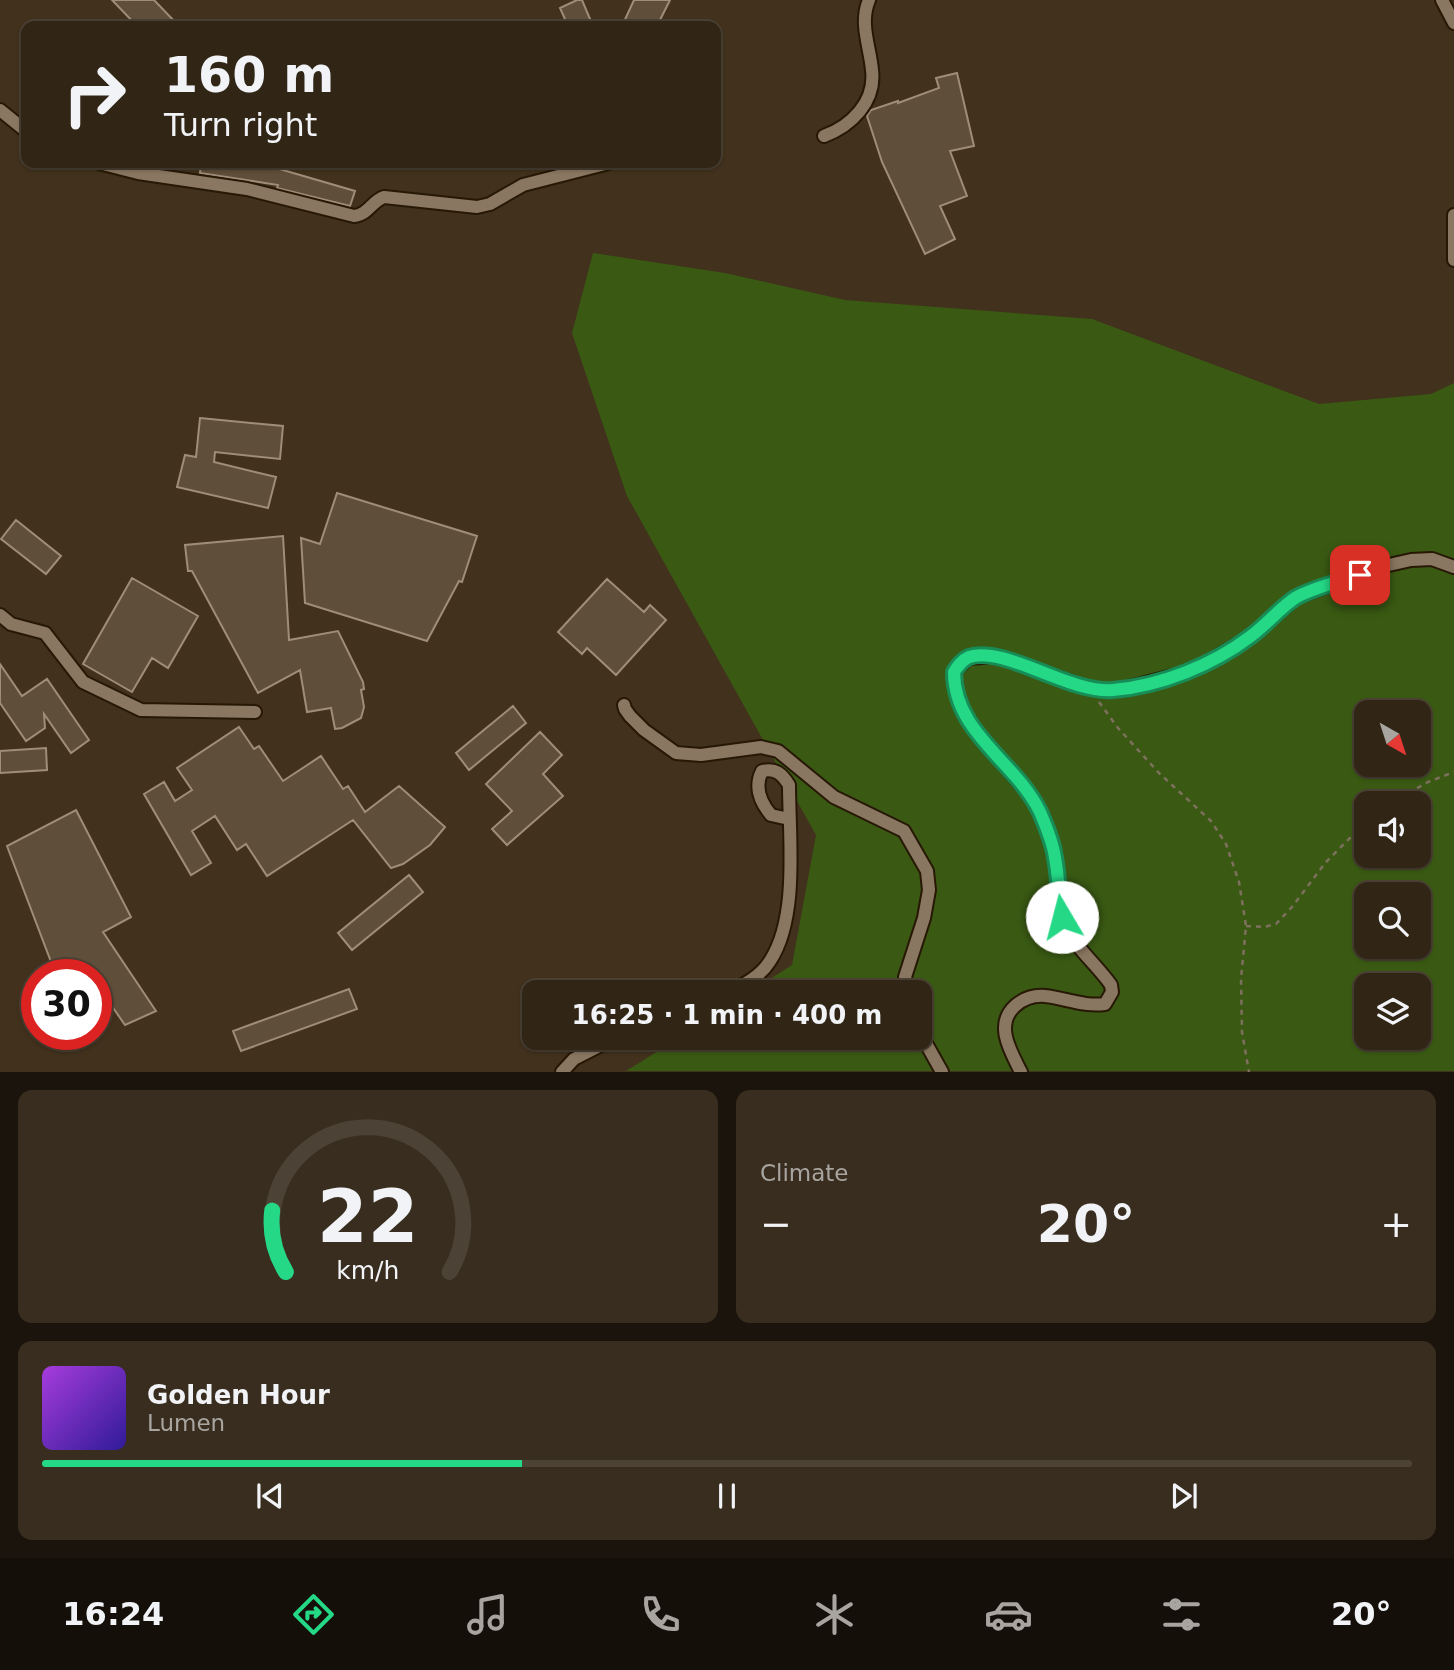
<!DOCTYPE html>
<meta charset="utf-8">
<style>
body{margin:0;font-family:"DejaVu Sans",sans-serif;background:#392d1f;color:#f1f3f6;height:100vh;display:flex;flex-direction:column;font-size:26px;white-space:nowrap}
*{box-sizing:border-box;margin:0}
p{font-size:23px;color:#a8a5a1}
.icon{flex:none;width:38px;height:38px;fill:none;stroke:currentColor;stroke-width:2;stroke-linecap:round;stroke-linejoin:round}
.map{position:relative;height:1072px;overflow:hidden}
.side{display:flex;flex-direction:column;gap:18px;padding:18px;background:#1b140c;flex:1}
.side>*{flex:none}
.banner{position:absolute;left:21px;top:21px;width:700px;height:147px;border-radius:14px;box-shadow:0 2px 5px #0004,0 0 0 2px #4c4235;background:#312516;color:#f1f3f6;overflow:hidden}
.needle{width:46px;rotate:141deg}
.controls{position:absolute;left:1354px;top:700px;display:grid;gap:14px}
.controls a{display:grid;place-items:center;width:77px;height:77px;border-radius:14px;background:#312516;box-shadow:0 2px 5px #0004,0 0 0 2px #4c4235;font-size:35px}
.speed{position:absolute;left:21px;top:959px;display:flex;gap:14px;font-size:35px;font-weight:700;text-align:center}
.speed>*{display:grid;place-content:center;width:91px;height:91px;border-radius:50%;background:#312516;box-shadow:0 2px 5px #0004,0 0 0 2px #4c4235;line-height:1}
.speed .limit{border:10px solid #d22;background:#fff;color:#111}
.pin{position:absolute;display:grid;place-items:center;width:60px;height:60px;color:#fff;margin:-30px;border-radius:14px;box-shadow:0 4px 10px #0006}
.me{position:absolute;width:77px;margin:-38px;rotate:352deg;stroke-linejoin:round;filter:drop-shadow(0 0 5px #0008)}
.turn{display:flex;align-items:center;gap:24px;height:147px;padding:0 28px;font-size:32px}
.turn .icon{width:91px;height:91px;stroke-width:2.5}
.turn b{display:block;font-size:49px;line-height:60px}
.big{font-size:52px;font-weight:700;line-height:1.1}
.side .widget{flex:1;display:flex;flex-direction:column;justify-content:center;gap:10px;min-width:0;padding:0 24px;border-radius:14px;background:#392d1f}
.side .dial{align-items:center;gap:0}
.dial svg{height:182px;overflow:visible;fill:none;stroke:#4c4235;stroke-width:7;stroke-linecap:round;text-anchor:middle}
.dial text{fill:#f1f3f6;stroke:none}
.song{display:flex;align-items:center;gap:21px}
.cover{width:84px;height:84px;border-radius:10px;background:linear-gradient(135deg,hsl(280 70% 55%),hsl(250 70% 35%))}
.played{height:7px;border-radius:4px;background:linear-gradient(90deg,#24d886 35%,#4c4235 35%)}
.keys{display:flex;justify-content:space-around;direction:ltr}
.heat{display:flex;justify-content:space-between;align-items:center;font-size:38px;direction:ltr}
.side .tiles{flex:1;display:grid;gap:18px;grid-template-columns:1fr 1fr}
.widget:last-child{grid-column:span 2}
.trip{position:absolute;left:522px;top:980px;width:410px;height:70px;border-radius:14px;background:#312516;box-shadow:0 2px 5px #0004,0 0 0 2px #4c4235;font-weight:700;line-height:70px;text-align:center}
.tab-bar{display:flex;height:112px;justify-content:space-around;align-items:center;background:#140f09;color:#a8a5a1}
.tab-bar .icon{width:49px;height:49px}
.tab-bar .active{color:#24d886}
.tab-bar b{font-size:32px;color:#f1f3f6}
.map>svg:first-child{display:block}
.green{fill:#3a5a13;fill-rule:evenodd}
.building{fill:#5f4e39;stroke:#a08d77;stroke-width:2}
.lines{fill:none;stroke-linecap:round;stroke-linejoin:round}
.minor-casing{stroke:#271805;stroke-width:16}
.path{stroke:#7e705e;stroke-width:2.5;stroke-dasharray:5 5;stroke-linecap:butt}
.minor{stroke:#8a7761;stroke-width:12}
.route-casing{stroke:#178c57;stroke-width:18}
.route{stroke:#24d886;stroke-width:12}
</style>
<div class="map">
<svg width="1454" height="1072" viewBox="0 0 1454 1072">
<rect width="100%" height="100%" fill="#41311d"/>
<path class="green" d="M 593,253 L 725,273 L 845,300 L 1092,319 L 1319,404 L 1431,394 L 1454,383 L 1454,1071 L 626,1071 L 679,1038 L 919,1038 L 919,992 L 750,992 L 792,965 L 816,835 L 627,496 L 572,333 ZM 1367,712 L 1419,712 L 1419,765 L 1367,765 ZM 1367,803 L 1419,803 L 1419,856 L 1367,856 ZM 1367,894 L 1419,894 L 1419,947 L 1367,947 ZM 1367,985 L 1419,985 L 1419,1038 L 1367,1038 Z"/>
<path class="building" d="M 112,0 L 154,0 L 179,26 L 137,26 Z
M 577,0 L 582,0 L 593,26 L 568,26 L 560,8 Z
M 634,0 L 670,0 L 657,26 L 622,26 Z
M 957,73 L 974,146 L 950,151 L 967,196 L 940,206 L 955,239 L 925,254 L 882,162 L 867,116 L 871,110 L 898,101 L 898,103 L 939,88 L 936,78 Z
M 201,163 L 277,163 L 276,168 L 355,191 L 350,206 L 277,188 L 278,185 L 200,173 Z
M 200,418 L 283,426 L 280,459 L 215,452 L 214,462 L 276,477 L 268,508 L 177,487 L 185,455 L 196,457 Z
M 337,493 L 477,536 L 462,582 L 459,581 L 427,641 L 305,603 L 301,538 L 320,544 Z
M 16,520 L 61,556 L 46,574 L 1,539 Z
M 283,536 L 289,640 L 338,631 L 363,682 L 364,689 L 361,690 L 364,707 L 361,718 L 342,728 L 335,729 L 331,708 L 307,712 L 300,670 L 258,693 L 192,571 L 188,571 L 185,545 Z
M 132,578 L 198,616 L 168,668 L 152,658 L 132,692 L 83,664 Z
M 607,579 L 644,612 L 650,605 L 666,620 L 616,675 L 587,648 L 582,654 L 558,632 Z
M 0,664 L 22,696 L 47,679 L 89,740 L 71,753 L 44,714 L 45,728 L 26,741 L 0,703 Z
M 513,706 L 526,723 L 469,770 L 456,753 Z
M 239,727 L 254,749 L 259,746 L 283,781 L 321,756 L 343,789 L 348,786 L 365,812 L 399,786 L 445,827 L 430,845 L 403,864 L 391,868 L 353,820 L 267,876 L 246,844 L 237,850 L 215,816 L 192,831 L 211,863 L 191,875 L 144,794 L 164,782 L 175,801 L 192,790 L 177,768 Z
M 540,732 L 562,755 L 543,774 L 563,796 L 507,845 L 492,829 L 512,811 L 486,784 Z
M 46,748 L 47,770 L 0,773 L 0,751 Z
M 76,810 L 131,917 L 103,932 L 156,1011 L 125,1025 L 96,983 L 96,975 L 91,975 L 82,962 L 68,975 L 56,975 L 7,846 Z
M 409,875 L 423,892 L 352,950 L 338,933 Z
M 349,989 L 357,1009 L 241,1051 L 233,1031 Z"/>
<g class="lines">
<defs>
<path id="minor" d="M 1442,0 L 1454,23
M 0,110 L 26,131
M 824,136 C 851,126 876,102 872,70 C 870,47 859,23 869,0
M 99,163 L 138,173 L 247,189 L 354,216 C 368,215 372,201 384,197 L 477,207 L 490,204 L 523,185 L 609,163
M 1454,215 L 1454,260
M 0,615 L 11,624 L 45,633 L 83,682 L 141,710 L 255,712
M 624,705 L 625,709 L 630,716 L 644,730 L 676,753 L 701,755 L 761,747 L 778,751 L 834,797 L 904,831 L 927,871 L 929,890 L 924,918 L 905,977 L 909,992
M 726,992 C 743,986 760,977 770,961 C 799,917 789,837 789,785 C 782,774 776,768 762,771 C 754,787 760,802 771,815 L 789,819
M 919,1031 L 942,1072
M 562,1072 L 574,1059 L 615,1038
M 1021,1072 C 1011,1052 994,1025 1015,1006 C 1024,998 1033,995 1045,996 C 1065,998 1084,1007 1105,1004 L 1112,992 L 1111,985 C 1095,962 1070,944 1061,916 C 1055,897 1059,876 1055,857 C 1052,840 1046,821 1037,806 C 1010,762 954,728 954,672 L 968,658 L 996,656 L 1089,688 L 1111,691 L 1130,687 L 1188,672 L 1208,662 L 1249,638 L 1297,597 L 1380,567 L 1411,560 L 1432,559 L 1454,567"/>
</defs>
<use href="#minor" class="minor-casing"/>
<path class="path" d="M 1099,702 L 1118,728 L 1159,773 L 1211,821 L 1226,844 L 1239,882 L 1246,926 L 1241,979 L 1242,1032 L 1249,1072
M 1391,803 L 1428,782 L 1454,772
M 1246,926 L 1264,927 L 1276,924 L 1292,907 L 1326,862 L 1367,821"/>
<use href="#minor" class="minor"/>
</g>
<g class="lines">
<defs>
<path id="route" d="M 1062,917 C 1058,897 1059,877 1055,858 C 1053,842 1046,826 1040,812 C 1016,762 954,733 954,672 C 958,666 962,660 969,657 C 1004,645 1070,694 1113,690 C 1161,686 1213,665 1251,636 C 1266,625 1279,609 1295,598 C 1312,588 1341,581 1360,575"/>
</defs>
<use href="#route" class="route-casing"/>
<use href="#route" class="route"/>
</g>
</svg>
<div class="controls">
<a><svg class="needle" viewBox="-14 -14 28 28"><path d="M0-13l5 13h-10z" fill="#e53935"/><path d="M0 13l5-13h-10z" fill="#a8a5a1"/></svg></a>
<a><svg class="icon" aria-label="sound" viewBox="0 0 24 24"><path d="M4 9h4l5-4v14l-5-4H4zM17 9q2 3 0 6"/></svg></a>
<a><svg class="icon" aria-label="search" viewBox="0 0 24 24"><circle cx="10" cy="10" r="6"/><path d="M15 15l6 6"/></svg></a>
<a><svg class="icon" aria-label="layers" viewBox="0 0 24 24"><path d="M12 4l9 5-9 5-9-5zM3 14l9 5 9-5"/></svg></a>
</div>
<div class="speed"><div class="limit">30</div></div>
<div class="pin" style="left:1360px;top:575px;background:#d93025"><svg class="icon" aria-label="arrive" viewBox="0 0 24 24"><path d="M6 21V4h12l-3 4 3 4H6"/></svg></div>
<svg class="me" style="left:1062px;top:917px" viewBox="-20 -20 40 40"><circle r="19" fill="#fff"/><path d="M0-13L10 11 0 6-10 11z" fill="#24d886"/></svg>
<div class="trip">16:25 · 1 min · 400 m</div>
<div class="banner">
<div class="turn"><svg class="icon" aria-label="right" viewBox="0 0 24 24"><path d="M7 20v-9h11M14 6l5 5-5 5"/></svg><div><b>160 m</b>Turn right</div></div>
</div>
</div>
<section class="side">
<div class="tiles">
<div class="widget dial"><svg viewBox="0 0 100 80">
<path d="M14 69A42 42 0 1 1 86 69"/>
<path d="M14 69A42 42 0 0 1 8 42" stroke="#24d886"/>
<text x="50" y="56" font-size="32" font-weight="700">22</text>
<text x="50" y="72" font-size="11">km/h</text>
</svg></div>
<div class="widget"><p>Climate</p>
<div class="heat"><a>−</a><b class="big">20°</b><a>+</a></div>
</div>
<div class="widget">
<div class="song"><i class="cover"></i><div><b>Golden Hour</b><p>Lumen</p></div></div>
<div class="played"></div>
<div class="keys"><svg class="icon" aria-label="previous" viewBox="0 0 24 24"><path d="M18 5L8 12l10 7zM5 5v14"/></svg><svg class="icon" aria-label="pause" viewBox="0 0 24 24"><path d="M8 5v14M16 5v14"/></svg><svg class="icon" aria-label="next" viewBox="0 0 24 24"><path d="M6 5l10 7-10 7zM19 5v14"/></svg></div>
</div>
</div>
</section>
<nav class="tab-bar">
<b>16:24</b>
<svg class="icon active" aria-label="directions" viewBox="0 0 24 24"><path d="M12 3l9 9-9 9-9-9zM9 14v-3h6M13 9l2 2-2 2"/></svg>
<svg class="icon" aria-label="music" viewBox="0 0 24 24"><path d="M9 18V5l10-2v13"/><circle cx="6" cy="18" r="3"/><circle cx="16" cy="16" r="3"/></svg>
<svg class="icon" aria-label="phone" viewBox="0 0 24 24"><path d="M5 4h4l2 5-3 2q2 4 5 5l2-3 5 2v4C11 20 4 13 5 4z"/></svg>
<svg class="icon" aria-label="climate" viewBox="0 0 24 24"><path d="M12 3v18M4 7l16 10M4 17L20 7"/></svg>
<svg class="icon" aria-label="car" viewBox="0 0 24 24"><path d="M5 17H2v-5l4-1 3-4h7l3 4 3 1v5h-3M9 17h6M6 11h13"/><circle cx="7" cy="17" r="2"/><circle cx="17" cy="17" r="2"/></svg>
<svg class="icon" aria-label="filters" viewBox="0 0 24 24"><path d="M4 7h16M4 17h16"/><circle cx="9" cy="7" r="2"/><circle cx="15" cy="17" r="2"/></svg>
<b>20°</b>
</nav>
